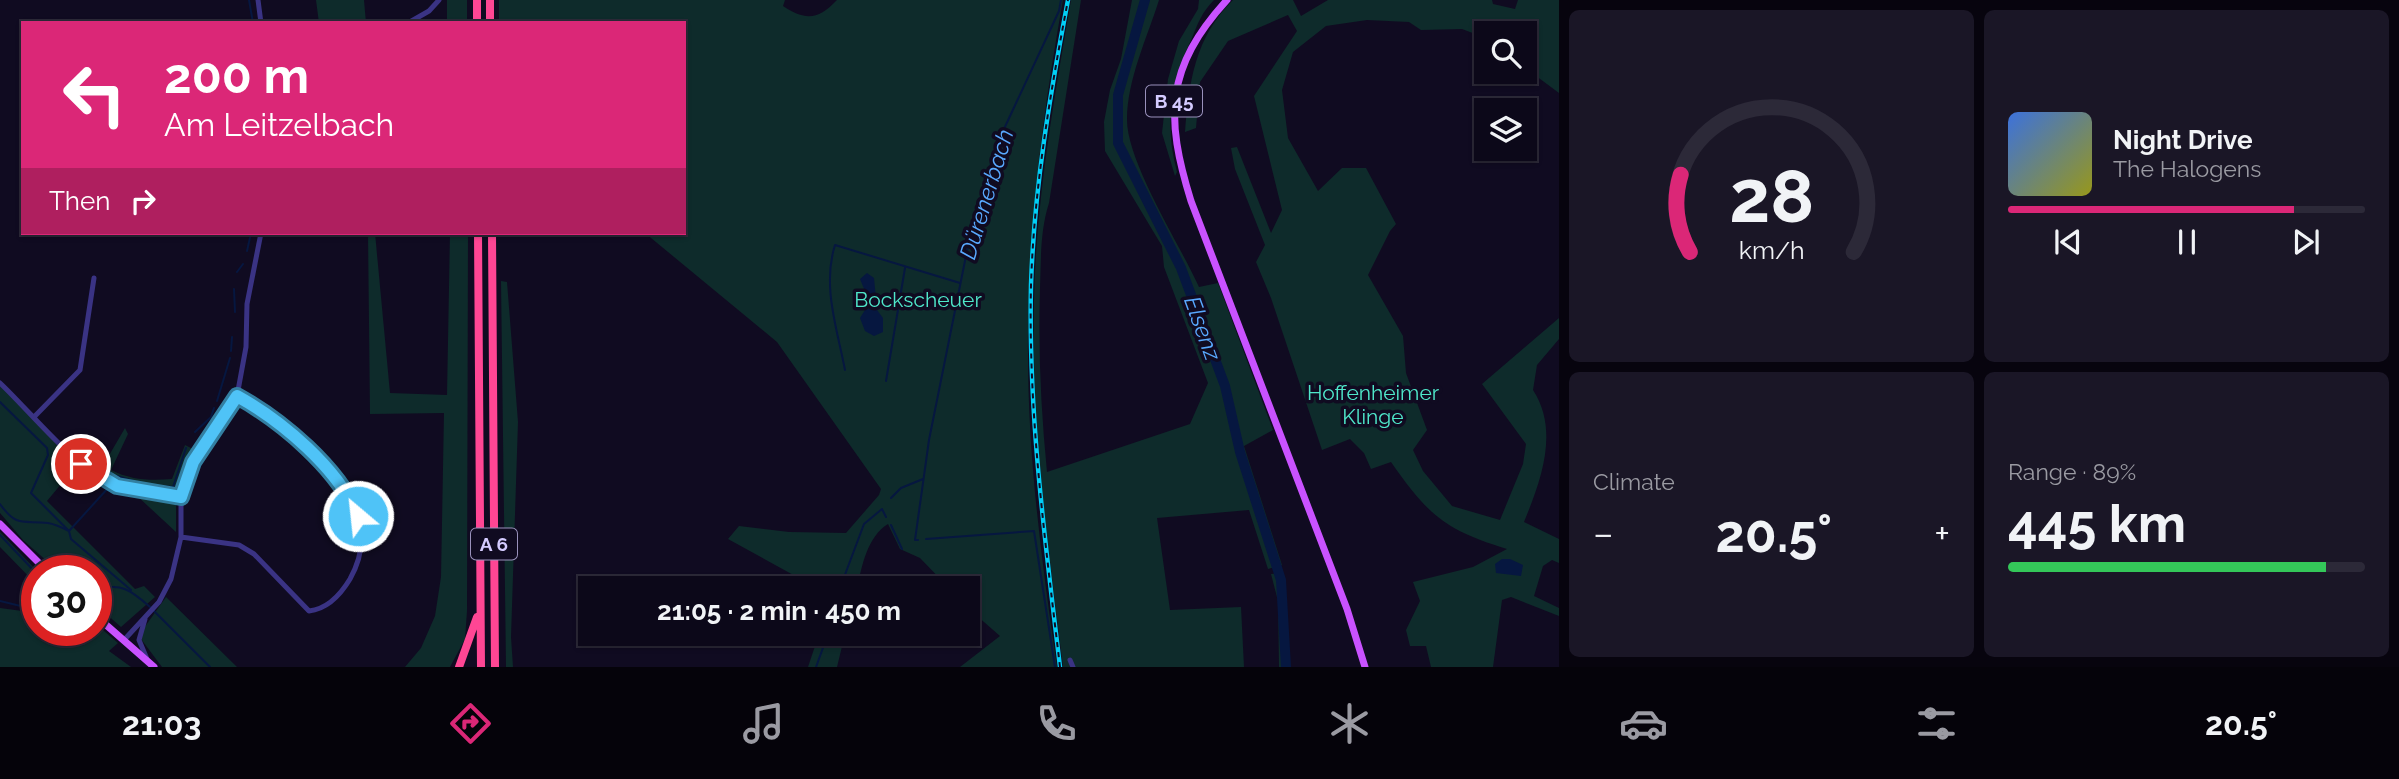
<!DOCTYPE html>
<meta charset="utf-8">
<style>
body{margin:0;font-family:Raleway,sans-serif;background:#1a1626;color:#f1f3f6;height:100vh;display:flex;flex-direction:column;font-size:26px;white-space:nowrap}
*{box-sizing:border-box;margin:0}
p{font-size:23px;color:#9a9aa2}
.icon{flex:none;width:38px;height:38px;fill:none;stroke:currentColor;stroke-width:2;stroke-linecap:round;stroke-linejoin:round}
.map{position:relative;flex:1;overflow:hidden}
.sheet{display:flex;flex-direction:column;gap:10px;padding:10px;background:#07040e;width:840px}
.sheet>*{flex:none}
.guide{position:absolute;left:21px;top:21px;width:665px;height:214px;border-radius:0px;box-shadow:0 2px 5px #0004,0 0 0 2px #2c2938;background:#db2777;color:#fff;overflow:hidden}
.fabs{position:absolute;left:1474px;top:21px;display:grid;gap:14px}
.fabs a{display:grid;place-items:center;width:63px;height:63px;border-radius:0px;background:#0c0819;box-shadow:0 2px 5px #0004,0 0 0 2px #2c2938;font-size:35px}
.speed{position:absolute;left:21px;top:555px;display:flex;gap:14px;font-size:35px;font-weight:700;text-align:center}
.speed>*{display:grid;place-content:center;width:91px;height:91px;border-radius:50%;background:#0c0819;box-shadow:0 2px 5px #0004,0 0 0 2px #2c2938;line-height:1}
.speed .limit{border:10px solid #d22;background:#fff;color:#111}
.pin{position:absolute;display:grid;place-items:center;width:60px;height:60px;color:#fff;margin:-30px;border:4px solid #fff;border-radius:50%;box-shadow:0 2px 7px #0007}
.me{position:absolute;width:77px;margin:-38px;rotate:332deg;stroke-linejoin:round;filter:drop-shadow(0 0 5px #0008)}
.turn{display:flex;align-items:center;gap:24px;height:147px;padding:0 28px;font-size:32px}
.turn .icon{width:91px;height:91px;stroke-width:2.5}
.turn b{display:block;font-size:49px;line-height:60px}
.then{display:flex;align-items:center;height:66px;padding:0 28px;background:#0003;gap:14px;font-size:26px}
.big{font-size:52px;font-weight:700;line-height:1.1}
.sheet .card{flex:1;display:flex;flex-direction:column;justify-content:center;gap:10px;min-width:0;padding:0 24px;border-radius:10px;background:#1a1626}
.sheet .dial{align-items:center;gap:0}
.dial svg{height:182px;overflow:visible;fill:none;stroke:#2c2938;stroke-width:7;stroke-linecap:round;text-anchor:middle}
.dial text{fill:#f1f3f6;stroke:none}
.song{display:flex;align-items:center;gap:21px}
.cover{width:84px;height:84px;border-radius:10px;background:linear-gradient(135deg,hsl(220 70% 55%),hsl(60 70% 35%))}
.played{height:7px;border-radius:4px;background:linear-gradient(90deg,#db2777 80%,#2c2938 80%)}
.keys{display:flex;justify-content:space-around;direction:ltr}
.heat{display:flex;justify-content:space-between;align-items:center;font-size:38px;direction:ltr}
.charge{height:10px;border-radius:5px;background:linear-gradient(90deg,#34c759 89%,#2c2938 0)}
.sheet .tiles{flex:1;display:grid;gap:10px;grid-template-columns:repeat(2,1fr)}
.trip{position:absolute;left:578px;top:576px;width:402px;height:70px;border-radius:0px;background:#0c0819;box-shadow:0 2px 5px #0004,0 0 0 2px #2c2938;font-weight:700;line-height:70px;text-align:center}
.dock{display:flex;height:112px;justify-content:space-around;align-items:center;background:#05030a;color:#9a9aa2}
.dock .icon{width:49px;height:49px}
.dock .current{color:#db2777}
.dock b{font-size:32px;color:#f1f3f6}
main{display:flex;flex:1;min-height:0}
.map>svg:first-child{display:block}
.green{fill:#0e2b2b}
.water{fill:#061740}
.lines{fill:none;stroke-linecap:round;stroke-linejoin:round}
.stream{stroke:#061740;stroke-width:2}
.river{stroke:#061740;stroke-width:10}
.minor{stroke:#3a3384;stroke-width:5}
.major{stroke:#c952ff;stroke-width:7}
.highway{stroke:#ff4694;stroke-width:8}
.rail-casing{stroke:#00cff6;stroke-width:4.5}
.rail{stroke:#100b21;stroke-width:2;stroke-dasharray:5;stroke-linecap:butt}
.route-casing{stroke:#337fa1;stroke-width:18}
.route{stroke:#4fc3f7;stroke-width:12}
.labels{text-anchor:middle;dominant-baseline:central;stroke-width:7;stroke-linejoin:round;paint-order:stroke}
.shield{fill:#100b21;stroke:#9991bc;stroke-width:2}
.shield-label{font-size:19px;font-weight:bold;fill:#d4cbff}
.park-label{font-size:21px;fill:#4fe7ca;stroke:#100b21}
.water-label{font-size:23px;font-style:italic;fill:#59a9ff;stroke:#100b21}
</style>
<main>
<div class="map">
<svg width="1559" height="667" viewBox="0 0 1559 667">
<rect width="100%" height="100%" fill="#100b21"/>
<path class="green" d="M 316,0 L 364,0 L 366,23 L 319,23 Z
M 447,0 L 467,0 L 467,23 L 447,23 Z
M 499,0 L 785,0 L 783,6 C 806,21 818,20 837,0 L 1063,0 C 1042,117 1027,235 1028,354 C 1028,459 1042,564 1057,667 L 960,667 L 1000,636 L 968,608 L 968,588 L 949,588 L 920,558 L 900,549 L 888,524 C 867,537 862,566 857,588 L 817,588 L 728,539 L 739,526 L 789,532 L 846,533 L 879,495 L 881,489 L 777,342 L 645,233 L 684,233 L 684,23 L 499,23 Z
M 1071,0 L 1081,0 L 1049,203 C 1040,231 1041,260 1040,289 C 1038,350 1041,411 1047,472 L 1190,424 L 1208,383 L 1164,267 L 1162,246 L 1105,151 L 1104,122 L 1110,90 L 1121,59 L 1132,0 L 1159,0 C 1147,38 1127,80 1127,120 C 1127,162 1180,245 1199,287 L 1218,283 L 1273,430 L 1244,446 L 1282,565 L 1268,569 L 1249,510 L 1157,518 L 1170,610 L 1241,607 L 1244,667 L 1063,667 C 1048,546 1031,423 1034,301 C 1036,199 1054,100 1071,0 Z
M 1199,0 L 1214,0 C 1202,12 1198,23 1192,38 C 1171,82 1164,125 1177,172 L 1175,176 L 1162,133 L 1168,79 L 1179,41 L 1198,9 Z
M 1233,0 L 1293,0 L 1301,16 L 1328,0 L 1492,0 L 1493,4 L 1515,9 L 1518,0 L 1559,0 L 1559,93 L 1524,67 L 1524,33 L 1486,33 L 1486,38 L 1462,29 L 1421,30 L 1409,22 L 1367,20 L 1326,26 L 1293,52 L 1282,90 L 1288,138 L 1318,191 L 1342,168 L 1366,168 L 1396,224 L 1390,231 L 1368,275 L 1403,336 L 1406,373 L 1427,430 L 1413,450 L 1423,471 L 1452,506 L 1500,520 L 1523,464 L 1526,444 L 1482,384 L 1559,318 L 1559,339 L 1537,365 L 1533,390 C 1559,430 1542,478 1524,522 L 1559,539 L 1559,563 L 1552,560 L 1543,566 L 1534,596 L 1559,608 L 1559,616 L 1511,597 L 1502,600 L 1493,667 L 1431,667 L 1426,646 L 1410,646 L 1406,630 L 1420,601 L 1413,582 L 1473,567 L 1507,549 C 1445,530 1428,515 1391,462 L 1371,469 L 1364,453 L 1350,439 L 1322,450 L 1271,298 L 1256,262 L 1265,245 L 1235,169 L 1231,148 L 1237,147 L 1271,233 L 1282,210 L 1254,96 L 1297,31 L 1288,15 L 1228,41 L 1200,82 L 1196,128 L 1185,132 C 1189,82 1195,37 1233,0 Z
M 368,233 L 375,233 L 390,393 L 447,395 L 450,233 L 468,233 L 467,611 L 465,639 L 450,667 L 405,667 L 421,648 L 435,616 L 441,577 L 444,413 L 370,414 Z
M 501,281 L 507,282 L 518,422 L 511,637 L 513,667 L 506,667 Z
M 0,386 L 34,417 L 77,465 L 47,501 L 135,589 L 144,586 L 155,597 L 121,627 L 96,605 L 96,570 L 57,570 L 23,540 L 0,513 Z
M 125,428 L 128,434 L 111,470 C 131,480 150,481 172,479 L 185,445 L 193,449 L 178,486 C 148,495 93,484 78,454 L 94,466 L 104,464 Z
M 135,494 L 176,502 L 176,532 Z
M 0,532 L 37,571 L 37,585 L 0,547 Z
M 1282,573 L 1290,667 L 1279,667 L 1278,601 L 1271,574 Z
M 166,597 L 237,667 L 162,667 L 141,639 L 144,628 Z
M 0,608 L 37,613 L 37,630 L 96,630 L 96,624 L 118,643 L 109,651 L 131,667 L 0,667 Z
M 819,634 L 845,634 L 837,667 L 808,667 Z"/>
<path class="water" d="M 867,273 L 874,278 L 877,310 L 883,318 L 883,332 L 874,336 L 865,331 L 860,318 L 865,310 L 872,308 L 860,279 Z
M 1502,559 L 1510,559 L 1523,565 L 1521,576 L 1496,573 L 1495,564 Z"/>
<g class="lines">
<path class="stream" d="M 249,0 L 253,23
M 247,251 L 251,233
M 237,272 L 243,264
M 234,289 L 235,312
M 231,351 L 232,337
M 845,370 C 837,328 822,286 835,245 L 960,283
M 886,381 L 905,268
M 217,401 L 230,358
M 0,402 L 47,448 L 48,455 L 31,493 L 69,531 L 109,487
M 195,432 L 211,417 L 214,408
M 114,480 L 117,476 L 147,485 L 173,487 L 186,448
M 891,498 L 901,488 L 923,479
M 0,504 C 17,528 23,520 48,523 C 55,524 63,528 69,531 L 71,539 L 131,590
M 891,525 L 902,549
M 0,535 L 37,574
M 926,539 L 1034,531 L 1055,667
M 918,540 L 915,540 L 929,440 L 972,226 L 997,144 L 1059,11 L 1061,0
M 840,588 L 864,524 L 882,509 L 886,517
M 96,591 C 120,581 132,591 150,607
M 0,601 L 37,610
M 154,611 L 210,667
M 816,667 L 828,634"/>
<path class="river" d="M 1145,0 L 1118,95 L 1118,143 L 1181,268 L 1225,386 L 1240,452 L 1281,580 L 1286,667"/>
<path class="minor" d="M 258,0 L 261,23
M 408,23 L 429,11 L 439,0
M 0,383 C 30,411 80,474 117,486 C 136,493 160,493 181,497
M 35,416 L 80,370 L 94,278
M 181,537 L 239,545 L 254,554 L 309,611 C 327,609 341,594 350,579 C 379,527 348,492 313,456 C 289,432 267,413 237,396
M 145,619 L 139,640 L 147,659
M 124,640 L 159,602 L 171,579 L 181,537 L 181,497 L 193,462 L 237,396 L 246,347 L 247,304 L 261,233
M 1070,660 L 1073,667"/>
<path class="major" d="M 1227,0 C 1165,68 1165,117 1191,201 L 1347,609 L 1365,667
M 0,524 L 46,570
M 96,616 L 154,667"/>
<path class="highway" d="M 477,0 L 477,23
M 490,0 L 490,23
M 478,233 L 481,667
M 492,233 L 495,667
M 459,667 L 477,617"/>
<defs>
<path id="rail" d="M 1060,667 C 1045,540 1028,413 1031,285 C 1034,189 1050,94 1068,0"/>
</defs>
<use href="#rail" class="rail-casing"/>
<use href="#rail" class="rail"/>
</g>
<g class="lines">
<defs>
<path id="route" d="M 81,464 L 117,486 L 181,497 L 193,462 L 237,396 C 282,421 338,468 358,516"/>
</defs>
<use href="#route" class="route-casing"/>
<use href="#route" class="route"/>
</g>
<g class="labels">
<g class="shield">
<rect x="1146" y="85.5" width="56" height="31" rx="5"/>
<rect x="471" y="528.5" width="46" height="31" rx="5"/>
</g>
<g class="shield-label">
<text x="1174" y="101">B 45</text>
<text x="494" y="544">A 6</text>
</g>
<g class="park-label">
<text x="918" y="299">Bockscheuer</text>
<text x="1373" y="392">Hoffenheimer<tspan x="1373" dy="24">Klinge</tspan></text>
</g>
<g class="water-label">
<text transform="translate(986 194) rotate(-73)">Dürenerbach</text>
<text transform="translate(1203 328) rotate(70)">Elsenz</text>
</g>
</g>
</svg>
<div class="fabs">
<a><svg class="icon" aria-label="search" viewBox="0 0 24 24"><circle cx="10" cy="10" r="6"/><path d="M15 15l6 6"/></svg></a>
<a><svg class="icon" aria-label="layers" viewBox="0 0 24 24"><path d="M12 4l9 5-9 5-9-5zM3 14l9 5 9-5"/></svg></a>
</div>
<div class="speed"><div class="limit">30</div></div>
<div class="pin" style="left:81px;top:464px;background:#d93025"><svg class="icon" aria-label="arrive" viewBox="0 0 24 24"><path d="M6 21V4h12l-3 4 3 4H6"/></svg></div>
<svg class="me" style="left:358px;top:516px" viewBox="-20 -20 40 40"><circle r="17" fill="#4fc3f7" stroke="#fff" stroke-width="3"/><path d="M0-11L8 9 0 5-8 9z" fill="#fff"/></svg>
<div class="trip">21:05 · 2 min · 450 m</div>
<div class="guide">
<div class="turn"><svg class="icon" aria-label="left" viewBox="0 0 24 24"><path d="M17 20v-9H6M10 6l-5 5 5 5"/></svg><div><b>200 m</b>Am Leitzelbach</div></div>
<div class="then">Then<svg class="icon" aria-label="right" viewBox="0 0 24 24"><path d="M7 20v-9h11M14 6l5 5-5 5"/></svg></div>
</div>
</div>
<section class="sheet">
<div class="tiles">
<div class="card dial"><svg viewBox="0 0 100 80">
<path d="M14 69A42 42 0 1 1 86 69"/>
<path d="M14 69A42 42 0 0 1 10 35" stroke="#db2777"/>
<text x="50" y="56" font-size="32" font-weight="700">28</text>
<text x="50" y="72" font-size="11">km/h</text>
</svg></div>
<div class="card">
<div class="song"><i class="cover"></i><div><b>Night Drive</b><p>The Halogens</p></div></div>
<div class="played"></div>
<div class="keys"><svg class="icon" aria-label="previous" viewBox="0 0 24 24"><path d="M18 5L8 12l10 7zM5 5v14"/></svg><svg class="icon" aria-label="pause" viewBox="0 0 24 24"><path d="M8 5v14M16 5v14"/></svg><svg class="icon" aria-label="next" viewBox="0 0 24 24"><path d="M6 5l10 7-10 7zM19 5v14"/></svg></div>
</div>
<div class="card"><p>Climate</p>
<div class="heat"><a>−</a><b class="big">20.5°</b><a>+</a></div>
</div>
<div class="card"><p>Range · 89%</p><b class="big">445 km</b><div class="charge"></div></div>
</div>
</section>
</main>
<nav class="dock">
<b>21:03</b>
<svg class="icon current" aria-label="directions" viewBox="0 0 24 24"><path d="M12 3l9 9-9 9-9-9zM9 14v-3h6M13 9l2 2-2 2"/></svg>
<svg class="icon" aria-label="music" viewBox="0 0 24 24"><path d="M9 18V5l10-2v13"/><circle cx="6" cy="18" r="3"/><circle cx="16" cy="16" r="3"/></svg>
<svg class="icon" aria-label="phone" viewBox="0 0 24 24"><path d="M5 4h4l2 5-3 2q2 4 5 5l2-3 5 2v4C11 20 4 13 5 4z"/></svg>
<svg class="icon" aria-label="climate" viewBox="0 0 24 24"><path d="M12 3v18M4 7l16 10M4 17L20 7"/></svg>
<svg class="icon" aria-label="car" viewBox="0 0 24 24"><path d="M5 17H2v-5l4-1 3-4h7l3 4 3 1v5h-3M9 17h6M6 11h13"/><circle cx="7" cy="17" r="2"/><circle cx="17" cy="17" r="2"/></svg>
<svg class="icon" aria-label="filters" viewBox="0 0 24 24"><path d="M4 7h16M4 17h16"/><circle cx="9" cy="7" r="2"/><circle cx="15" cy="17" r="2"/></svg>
<b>20.5°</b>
</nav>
